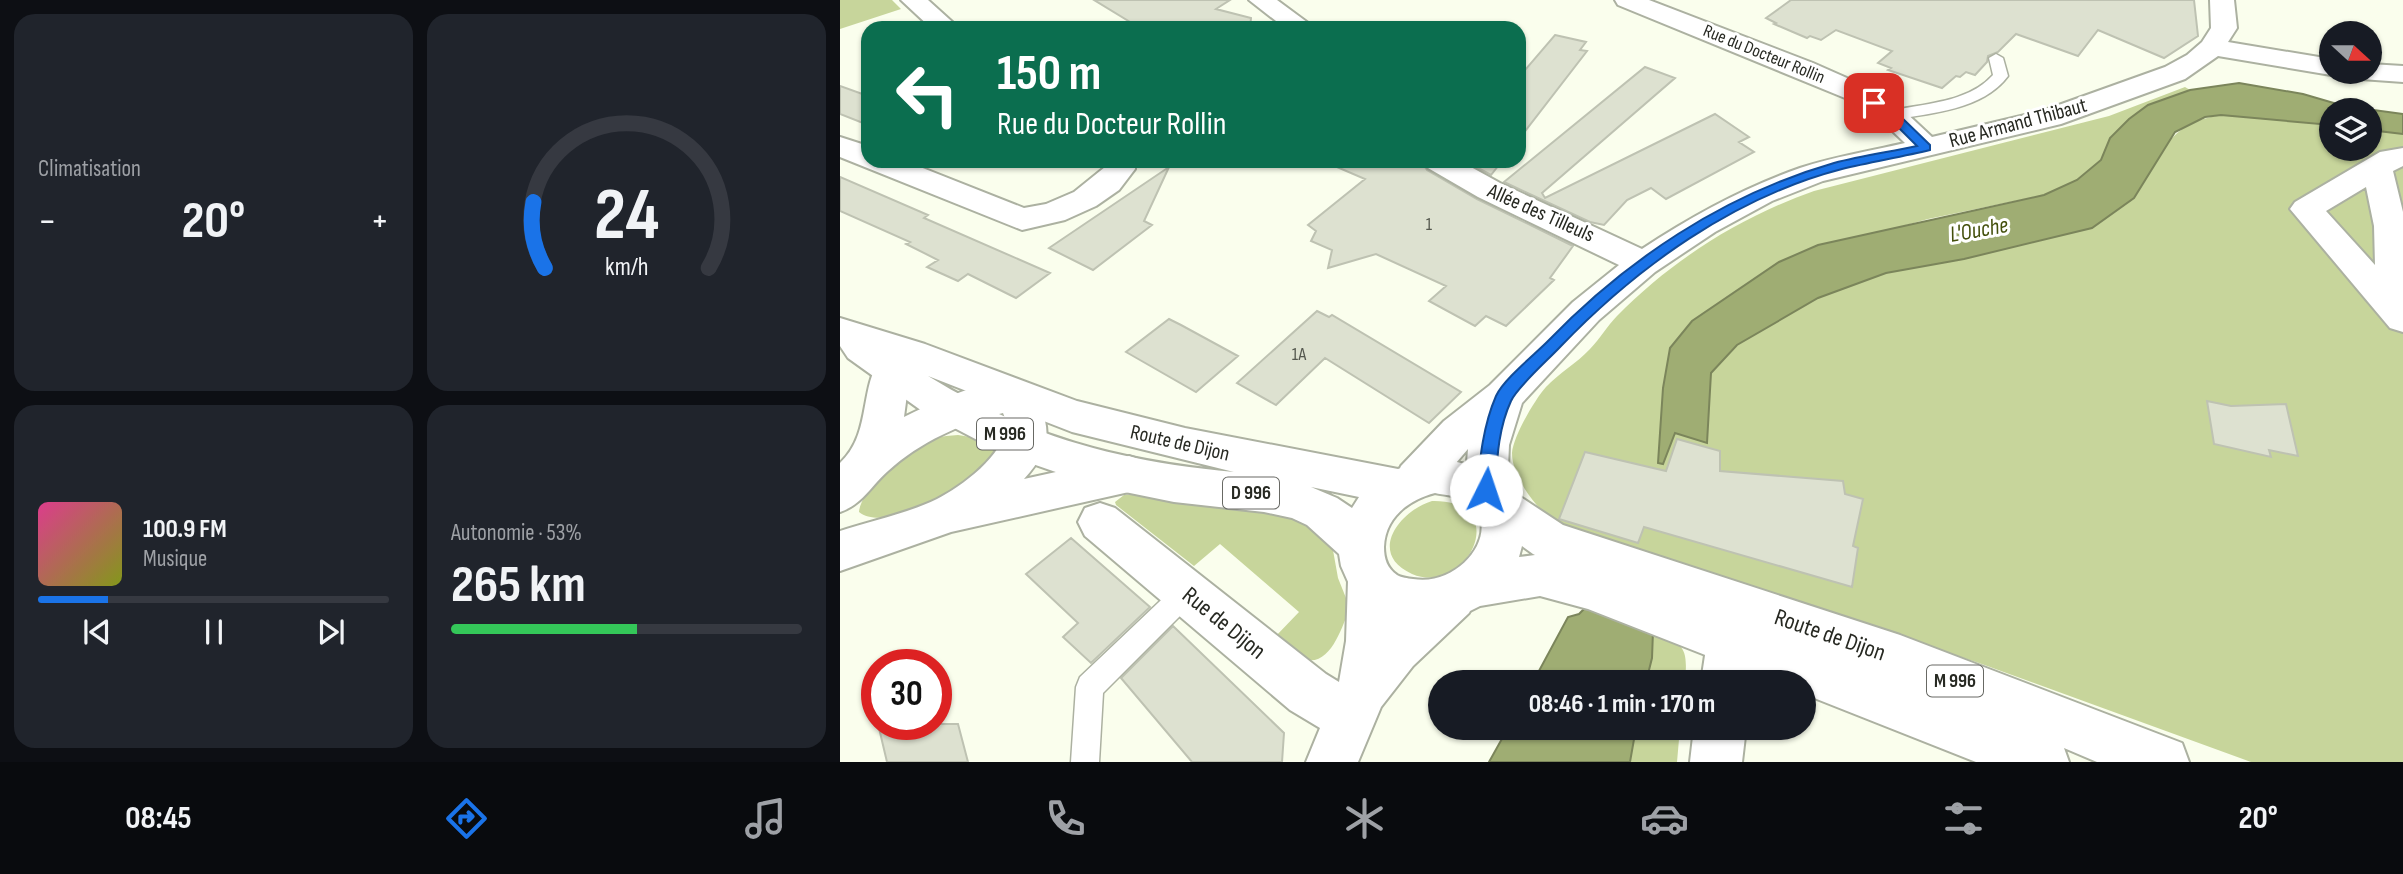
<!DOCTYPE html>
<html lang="fr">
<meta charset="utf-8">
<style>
body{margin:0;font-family:"Sofia Sans Condensed",sans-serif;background:#20242c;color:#f1f3f6;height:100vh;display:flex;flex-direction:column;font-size:26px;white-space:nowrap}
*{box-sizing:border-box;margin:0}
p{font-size:23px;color:#9ea1a6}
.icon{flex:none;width:38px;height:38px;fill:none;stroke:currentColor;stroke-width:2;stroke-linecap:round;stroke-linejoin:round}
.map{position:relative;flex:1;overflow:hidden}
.panel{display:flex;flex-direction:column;gap:14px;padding:14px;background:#0d0f14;width:840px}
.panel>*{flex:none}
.hud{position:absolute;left:21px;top:21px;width:665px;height:147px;border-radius:21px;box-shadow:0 2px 5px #0004;background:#0b6e4f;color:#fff;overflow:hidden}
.needle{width:46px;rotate:111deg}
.fabs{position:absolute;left:1479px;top:21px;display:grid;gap:14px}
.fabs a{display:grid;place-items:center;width:63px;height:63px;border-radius:50%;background:#171b24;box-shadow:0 2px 5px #0004;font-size:35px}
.speed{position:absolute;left:21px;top:649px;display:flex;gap:14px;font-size:35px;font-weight:700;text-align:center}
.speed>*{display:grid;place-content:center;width:91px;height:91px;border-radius:50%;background:#171b24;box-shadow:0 2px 5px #0004;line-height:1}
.speed .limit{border:10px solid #d22;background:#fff;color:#111}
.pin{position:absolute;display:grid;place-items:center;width:60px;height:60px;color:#fff;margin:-30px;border-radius:14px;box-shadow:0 4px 10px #0006}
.me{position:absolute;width:77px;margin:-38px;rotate:4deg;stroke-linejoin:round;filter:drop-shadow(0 0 5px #0008)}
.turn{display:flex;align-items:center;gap:24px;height:147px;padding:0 21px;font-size:32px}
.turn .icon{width:91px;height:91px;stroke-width:2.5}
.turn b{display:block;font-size:49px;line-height:60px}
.big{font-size:52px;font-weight:700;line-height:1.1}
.panel .card{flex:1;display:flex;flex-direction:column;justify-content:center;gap:10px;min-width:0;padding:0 24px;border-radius:21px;background:#20242c}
.panel .dial{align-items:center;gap:0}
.dial svg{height:182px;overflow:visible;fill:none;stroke:#363941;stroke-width:7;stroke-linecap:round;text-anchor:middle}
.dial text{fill:#f1f3f6;stroke:none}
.song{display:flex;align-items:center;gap:21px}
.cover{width:84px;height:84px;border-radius:10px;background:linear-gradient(135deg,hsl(330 70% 55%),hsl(70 70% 35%))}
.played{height:7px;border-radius:4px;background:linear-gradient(90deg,#1a73e8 20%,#363941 20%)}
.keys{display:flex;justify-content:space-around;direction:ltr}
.heat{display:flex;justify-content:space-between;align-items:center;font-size:38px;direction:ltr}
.charge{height:10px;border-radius:5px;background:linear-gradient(90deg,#34c759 53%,#363941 0)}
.panel .tiles{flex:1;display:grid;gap:14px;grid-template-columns:repeat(2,1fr)}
.trip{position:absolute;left:588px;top:670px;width:388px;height:70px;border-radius:35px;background:#171b24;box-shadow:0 2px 5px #0004;font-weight:700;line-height:70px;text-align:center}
.tab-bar{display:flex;height:112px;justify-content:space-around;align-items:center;background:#090b0e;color:#9ea1a6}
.tab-bar .icon{width:49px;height:49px}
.tab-bar .current{color:#1a73e8}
.tab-bar b{font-size:32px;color:#f1f3f6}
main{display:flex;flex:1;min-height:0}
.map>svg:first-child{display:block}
.green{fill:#c7d59b}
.water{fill:#9fad73;stroke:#7b855b;stroke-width:2}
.building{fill:#dde1d0;stroke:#bec2b2;stroke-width:2}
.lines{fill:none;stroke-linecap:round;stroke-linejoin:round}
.service-casing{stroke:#acb1a1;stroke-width:3}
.minor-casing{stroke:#acb1a1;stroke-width:4}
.tertiary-casing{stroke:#acb1a1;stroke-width:4}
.primary-casing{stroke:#acb1a1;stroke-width:4}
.service{fill:#fff;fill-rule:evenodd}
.minor{fill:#fff;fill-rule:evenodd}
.tertiary{fill:#fff;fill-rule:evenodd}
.primary{fill:#fff;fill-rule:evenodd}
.route{fill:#1a73e8;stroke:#114b97;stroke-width:2}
.labels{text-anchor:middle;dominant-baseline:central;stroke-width:6;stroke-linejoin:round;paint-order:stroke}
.far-street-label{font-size:18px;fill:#272922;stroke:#fff}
.number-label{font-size:18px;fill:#54574e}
.shield{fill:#fff;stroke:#686964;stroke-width:2}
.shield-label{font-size:19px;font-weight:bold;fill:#272922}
.street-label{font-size:21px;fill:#272922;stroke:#fff}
.water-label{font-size:23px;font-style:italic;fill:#44500c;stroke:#fff}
.near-street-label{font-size:24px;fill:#272922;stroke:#fff}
</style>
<main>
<section class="panel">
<div class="tiles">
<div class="card"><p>Climatisation</p>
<div class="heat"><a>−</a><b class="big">20°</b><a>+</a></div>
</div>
<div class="card dial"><svg viewBox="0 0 100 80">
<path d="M14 69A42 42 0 1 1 86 69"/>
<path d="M14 69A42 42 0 0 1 9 40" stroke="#1a73e8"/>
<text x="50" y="56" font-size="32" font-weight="700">24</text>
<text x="50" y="72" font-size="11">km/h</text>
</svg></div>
<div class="card">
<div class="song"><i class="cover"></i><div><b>100.9 FM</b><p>Musique</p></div></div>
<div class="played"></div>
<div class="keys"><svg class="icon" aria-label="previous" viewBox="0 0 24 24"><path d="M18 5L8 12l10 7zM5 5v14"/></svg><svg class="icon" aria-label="pause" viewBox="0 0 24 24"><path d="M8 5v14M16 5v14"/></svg><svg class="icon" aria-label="next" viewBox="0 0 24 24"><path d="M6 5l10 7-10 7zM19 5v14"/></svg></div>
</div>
<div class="card"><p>Autonomie · 53%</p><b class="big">265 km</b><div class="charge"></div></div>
</div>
</section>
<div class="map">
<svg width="1563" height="762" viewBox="0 0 1563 762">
<rect width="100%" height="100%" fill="#fafeed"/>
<path class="green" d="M 0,0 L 52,0 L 61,9 L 0,29 Z
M 1345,87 L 1350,90 L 1308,105 L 1270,138 L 1261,160 L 1237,180 L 1204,195 L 1088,219 L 1019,238 L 894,294 L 852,321 L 830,348 L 823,388 L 823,464 L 835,433 L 866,442 L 871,373 L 897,345 L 978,298 L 1046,273 L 1124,259 L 1321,152 C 1338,128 1352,120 1381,115 L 1491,125 L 1491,149 L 1530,149 L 1530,130 L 1563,134 L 1563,762 L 1411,762 L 1139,663 L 716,524 C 698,509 672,479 672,453 C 673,437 695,399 706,387 C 719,373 737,363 750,349 C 760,339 767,326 777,316 C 832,260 900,217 974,191 L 1269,116 Z
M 118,435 L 149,440 L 155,445 L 156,456 C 150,462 145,470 138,476 C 116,496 44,532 19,512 C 20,493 58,455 75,446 C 89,438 102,436 118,435 Z
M 307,493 L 454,512 L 491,539 L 498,578 L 510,608 C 502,626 490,671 461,658 C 452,653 443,644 434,638 L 459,612 L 380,544 L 354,566 L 276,505 L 275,502 L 284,495 Z
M 592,501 C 674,499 628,598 572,574 C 527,554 559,511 592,501 Z
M 813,631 C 845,645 848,647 845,682 L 806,682 L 812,658 Z
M 796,728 L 840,728 L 837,762 L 790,762 Z"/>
<path class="water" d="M 1399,83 L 1463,94 L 1504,106 L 1563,114 L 1563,134 L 1530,130 L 1530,110 L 1491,110 L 1491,125 L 1381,115 L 1365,117 L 1335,132 L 1294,198 L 1252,228 L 1124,259 L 1046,273 L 978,298 L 897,345 L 871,373 L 867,443 L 835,433 L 823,464 L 818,463 L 823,388 L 830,348 L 852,321 L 939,262 L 978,245 L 1204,195 L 1237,180 L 1261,160 L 1270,138 L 1289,119 L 1308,105 L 1350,90 Z
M 749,604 L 813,631 L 812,658 L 806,682 L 693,682 L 728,617 L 739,614 Z
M 668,728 L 796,728 L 790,762 L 649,762 Z"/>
<path class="building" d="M 254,0 L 390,0 L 376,9 L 411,18 L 410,28 L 300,28 Z
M 951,0 L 1354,0 L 1358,36 L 1324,58 L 1258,30 L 1238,56 L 1176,34 L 1158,52 L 1148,56 L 1147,62 L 1135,75 L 1126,72 L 1120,77 L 1116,76 L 1102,88 L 1048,70 L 1051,68 L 1038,63 L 1052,51 L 996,30 L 981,40 L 970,36 L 967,38 L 934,24 L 936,23 L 926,18 Z
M 715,35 L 746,42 L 740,50 L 747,51 L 679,139 L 679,77 Z
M 805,67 L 835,78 L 702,193 L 705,198 L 875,114 L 909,137 L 899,142 L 914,152 L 826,199 L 811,188 L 787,200 L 764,225 L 750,222 L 664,182 Z
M 0,86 L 28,96 L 28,125 L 0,114 Z
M 483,161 L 581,161 L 587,170 L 637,199 L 733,246 L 710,278 L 714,280 L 666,326 L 646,316 L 635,326 L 589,301 L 606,286 L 536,254 L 488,268 L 492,250 L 471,241 L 476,231 L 468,225 L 525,179 Z
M 625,161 L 662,161 L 651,175 Z
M 329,167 L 304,221 L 312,225 L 253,270 L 209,248 Z
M 0,177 L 88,215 L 84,218 L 210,273 L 176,298 L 128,274 L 118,281 L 87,267 L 98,260 L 66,244 L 70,242 L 0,211 Z
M 477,311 L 489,317 L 492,315 L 621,392 L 589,423 L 485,358 L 436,405 L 397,383 Z
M 329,319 L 341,325 L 398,356 L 356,392 L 286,352 Z
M 1367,401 L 1391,406 L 1446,404 L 1458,456 L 1429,450 L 1431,457 L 1374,444 Z
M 837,439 L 880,451 L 880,471 L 1003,481 L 1005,494 L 1023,499 L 1013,546 L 1018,548 L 1012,587 L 804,527 L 798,543 L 719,519 L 745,452 L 826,471 Z
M 231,538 L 310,607 L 251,663 L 223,637 L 238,623 L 186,574 Z
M 333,626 L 444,733 L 442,762 L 352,762 L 281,678 Z
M 38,724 L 118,724 L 128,762 L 47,762 Z"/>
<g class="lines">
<defs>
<path id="service" d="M 1156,54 L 1163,58 L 1168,76 C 1143,110 1091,113 1052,120 L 1044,115 L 1046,112 C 1082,103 1127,104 1153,75 L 1149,58 Z
M 347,580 L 356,584 L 360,592 L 356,600 L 263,693 L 259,762 L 231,762 L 236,687 L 240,677 L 338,584 Z"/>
<path id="minor" d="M 61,0 L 88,0 L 119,28 L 91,28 Z
M 409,0 L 437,0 L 475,28 L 445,28 Z
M 775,0 L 809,0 L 973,63 L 1025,86 L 1062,109 L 1092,137 L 1202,111 L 1325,67 L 1347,55 L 1362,42 L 1371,28 L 1370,0 L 1394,0 L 1397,28 L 1388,42 L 1491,59 L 1491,72 L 1501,72 L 1491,75 L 1378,56 L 1345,79 L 1221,124 L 983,181 L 932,201 L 875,232 L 815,272 L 759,320 L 682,403 L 669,445 L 667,490 L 661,503 L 646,508 L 631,503 L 625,490 L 628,449 L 591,492 L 576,497 L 561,492 L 555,479 L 561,466 L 604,421 L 650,385 L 733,302 L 779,265 L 638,197 L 588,168 L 584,161 L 620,161 L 660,183 L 802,249 C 852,216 903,188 960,168 C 993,157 1030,151 1065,143 L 1042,121 L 1005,98 L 778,5 Z
M 1530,64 L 1563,66 L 1563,82 L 1507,78 L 1503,72 L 1530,72 Z
M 0,137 L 28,146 L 28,161 L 65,161 L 184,208 L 206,204 L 234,192 L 265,167 L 265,161 L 295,161 L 295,169 L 279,190 L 256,206 L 225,220 L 182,230 L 0,157 Z
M 1563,148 L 1563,166 L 1553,171 L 1563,212 L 1563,332 L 1550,328 L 1450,209 L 1455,202 L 1540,152 ZM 1526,187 L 1534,226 L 1535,265 L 1486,211 Z
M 260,503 L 275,508 L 486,674 L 499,682 L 506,641 L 508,581 L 515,566 L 531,560 L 547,566 L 554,581 L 554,619 L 597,583 L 613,576 L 629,583 L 636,598 L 629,613 L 573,666 L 541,707 L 518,762 L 466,762 L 480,728 L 450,710 L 245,536 L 238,522 L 245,508 Z
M 902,592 L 919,598 L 926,614 L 915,642 L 911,682 L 861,682 L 867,642 L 885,598 Z
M 854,728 L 906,728 L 902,762 L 850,762 Z"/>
<path id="tertiary" d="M 51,357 L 64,362 L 70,372 L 64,417 C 95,402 154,373 187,384 C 211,420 216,444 184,479 L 289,456 L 304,461 L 310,474 L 304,487 L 289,492 L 111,532 L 0,571 L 0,531 C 30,521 69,513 97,499 C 124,485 178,446 163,413 C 122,423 80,442 48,471 C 30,487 23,504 0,512 L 0,463 C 30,435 20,394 38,362 Z"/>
<path id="primary" d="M 0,318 L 85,344 L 237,401 L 345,428 L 558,469 L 595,457 L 634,466 L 649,471 L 673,492 L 723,525 L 1060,635 L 1342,743 L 1349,762 L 1257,762 L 1224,748 L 1229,762 L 1136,762 L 964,694 L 964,682 L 934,682 L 748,609 L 700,596 L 640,606 L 618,617 L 588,625 L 553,619 L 537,612 L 523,604 L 513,593 L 501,566 L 499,554 L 467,525 L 452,518 L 424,512 L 334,502 L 285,492 L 236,479 L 164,454 L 82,411 L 8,358 L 0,346 ZM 88,376 L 232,432 L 394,472 C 277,461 188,437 88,376 ZM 471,487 L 519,497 L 512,508 L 497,498 ZM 595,493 C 603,495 614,495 621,499 C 669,520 625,588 573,579 C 567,578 562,578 557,575 C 547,568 544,559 544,547 C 545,518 568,500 595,493 ZM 682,546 L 693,554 L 695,555 L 679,557 Z"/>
</defs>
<use href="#service" class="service-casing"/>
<use href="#minor" class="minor-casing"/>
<use href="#tertiary" class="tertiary-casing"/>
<use href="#primary" class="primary-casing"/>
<use href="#service" class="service"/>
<use href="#minor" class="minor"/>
<use href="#tertiary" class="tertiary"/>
<use href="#primary" class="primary"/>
</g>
<path class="route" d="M 1034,100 L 1056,112 L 1090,145 L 1090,150 C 1061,157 1031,162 1002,169 C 894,197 797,267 721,346 C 709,359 677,387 671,401 C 658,429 657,460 655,490 L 652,495 L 646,497 L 640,495 L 637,490 C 640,458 643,426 656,396 C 663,380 694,355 707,342 C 786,260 883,195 994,163 C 1021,156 1049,152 1077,146 L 1048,117 L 1030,106 L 1030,101 Z"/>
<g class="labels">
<g class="far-street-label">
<text transform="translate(924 54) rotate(22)">Rue du Docteur Rollin</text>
</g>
<g class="number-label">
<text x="589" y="224">1</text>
<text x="459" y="354">1A</text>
</g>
<g class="shield">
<rect x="137" y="418.5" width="56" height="31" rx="5"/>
<rect x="383" y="477.5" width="56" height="31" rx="5"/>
<rect x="1087" y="665.5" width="56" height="31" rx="5"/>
</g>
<g class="shield-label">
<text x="165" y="434">M 996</text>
<text x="411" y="493">D 996</text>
<text x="1115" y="681">M 996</text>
</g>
<g class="street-label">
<text transform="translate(1178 123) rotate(-15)">Rue Armand Thibaut</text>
<text transform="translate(701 213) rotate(24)">Allée des Tilleuls</text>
<text transform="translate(340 443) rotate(13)">Route de Dijon</text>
</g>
<g class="water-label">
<text transform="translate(1139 230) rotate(-10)">L'Ouche</text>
</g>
<g class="near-street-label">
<text transform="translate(384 623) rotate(39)">Rue de Dijon</text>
<text transform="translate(990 635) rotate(19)">Route de Dijon</text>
</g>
</g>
</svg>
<div class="fabs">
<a><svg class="needle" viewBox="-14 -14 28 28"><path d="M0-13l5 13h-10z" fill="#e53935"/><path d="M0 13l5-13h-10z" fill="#9ea1a6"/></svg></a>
<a><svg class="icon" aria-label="layers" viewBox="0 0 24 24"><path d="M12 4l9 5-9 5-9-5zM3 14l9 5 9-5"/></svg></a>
</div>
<div class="speed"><div class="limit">30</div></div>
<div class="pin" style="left:1034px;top:103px;background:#d93025"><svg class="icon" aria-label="arrive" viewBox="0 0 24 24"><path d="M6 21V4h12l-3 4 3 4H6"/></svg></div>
<svg class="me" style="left:646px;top:490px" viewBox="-20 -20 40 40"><circle r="19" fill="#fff"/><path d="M0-13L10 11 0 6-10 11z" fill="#1a73e8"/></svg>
<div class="trip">08:46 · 1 min · 170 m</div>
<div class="hud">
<div class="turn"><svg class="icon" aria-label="left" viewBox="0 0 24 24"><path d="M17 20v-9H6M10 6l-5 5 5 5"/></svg><div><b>150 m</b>Rue du Docteur Rollin</div></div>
</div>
</div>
</main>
<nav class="tab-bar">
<b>08:45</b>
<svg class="icon current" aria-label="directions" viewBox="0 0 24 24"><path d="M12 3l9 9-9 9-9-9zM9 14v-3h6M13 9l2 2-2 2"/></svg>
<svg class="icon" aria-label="music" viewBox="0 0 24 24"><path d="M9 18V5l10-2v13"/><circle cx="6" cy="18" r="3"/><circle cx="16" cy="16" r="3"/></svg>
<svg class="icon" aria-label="phone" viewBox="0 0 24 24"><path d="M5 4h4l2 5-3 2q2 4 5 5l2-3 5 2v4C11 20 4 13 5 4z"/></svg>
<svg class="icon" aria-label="climate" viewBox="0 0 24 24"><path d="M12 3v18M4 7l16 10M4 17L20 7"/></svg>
<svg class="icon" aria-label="car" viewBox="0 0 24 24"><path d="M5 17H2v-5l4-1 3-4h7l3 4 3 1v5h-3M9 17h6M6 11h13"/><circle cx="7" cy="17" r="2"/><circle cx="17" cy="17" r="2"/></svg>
<svg class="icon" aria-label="filters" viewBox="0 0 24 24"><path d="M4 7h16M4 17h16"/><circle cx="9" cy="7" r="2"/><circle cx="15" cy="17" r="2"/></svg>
<b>20°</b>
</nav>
